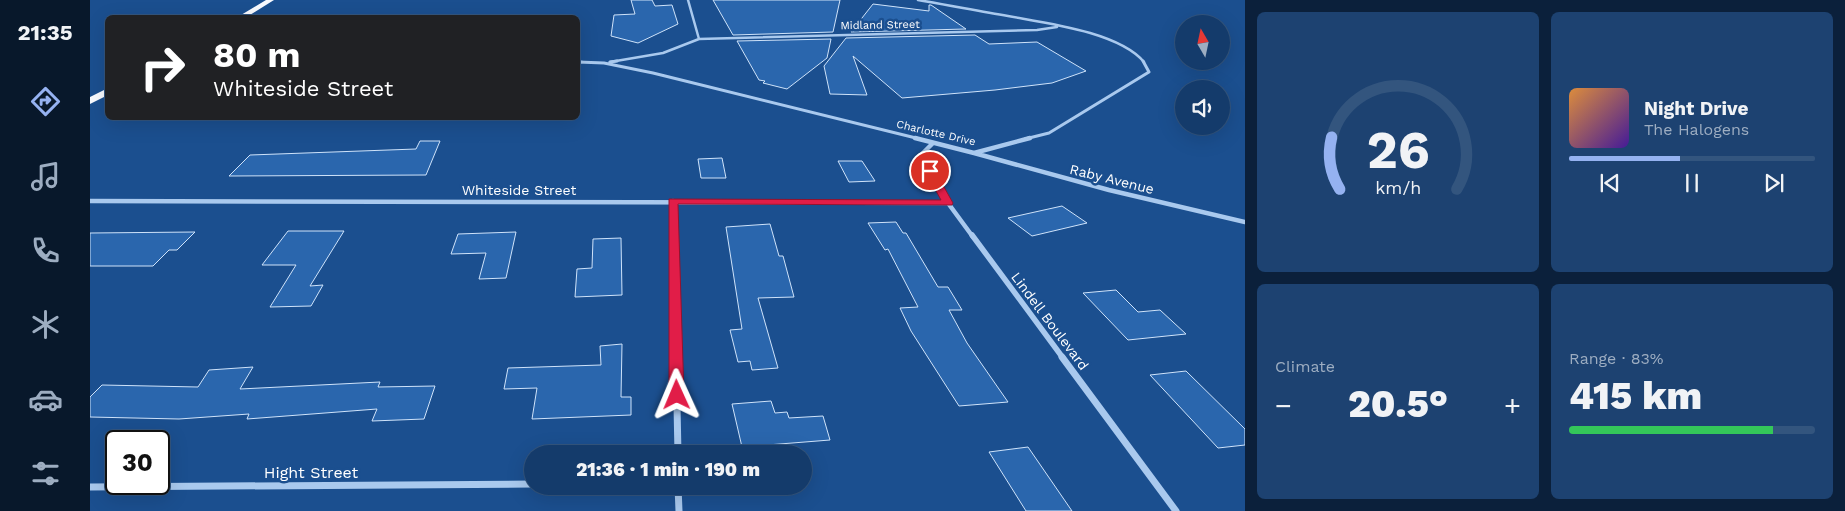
<!DOCTYPE html>
<meta charset="utf-8">
<style>
body{margin:0;font-family:"Work Sans",sans-serif;background:#1d4271;color:#f1f3f6;height:100vh;display:flex;flex-direction:column;font-size:19px;white-space:nowrap}
*{box-sizing:border-box;margin:0}
p{font-size:16px;color:#9dadc1}
.icon{flex:none;width:28px;height:28px;fill:none;stroke:currentColor;stroke-width:2;stroke-linecap:round;stroke-linejoin:round}
.map{position:relative;flex:1;overflow:hidden}
.sheet{display:flex;flex-direction:column;gap:12px;padding:12px;background:#0b203b;width:600px}
.sheet>*{flex:none}
.guide{position:absolute;left:15px;top:15px;width:475px;height:105px;border-radius:8px;box-shadow:0 5px 20px #0002,0 0 0 1px #33557e;background:#202124;color:#fff;overflow:hidden}
.needle{width:32px;rotate:351deg}
.tools{position:absolute;left:1085px;top:15px;display:grid;gap:10px}
.tools a{display:grid;place-items:center;width:55px;height:55px;border-radius:50%;background:#143b6b;box-shadow:0 5px 20px #0002,0 0 0 1px #33557e;font-size:25px}
.speed{position:absolute;left:15px;top:430px;display:flex;gap:10px;font-size:25px;font-weight:700;text-align:center}
.speed>*{display:grid;place-content:center;width:65px;height:65px;border-radius:50%;background:#143b6b;box-shadow:0 5px 20px #0002,0 0 0 1px #33557e;line-height:1}
.speed .limit{border:2px solid #111;border-radius:8px;background:#fff;color:#111}
.pin{position:absolute;display:grid;place-items:center;width:42px;height:42px;color:#fff;margin:-21px;border:2px solid #fff;border-radius:50%;box-shadow:0 1px 5px #0007}
.me{position:absolute;width:55px;margin:-28px;rotate:359deg;stroke-linejoin:round;filter:drop-shadow(0 0 4px #0008)}
.turn{display:flex;align-items:center;gap:18px;height:105px;padding:0 25px;font-size:22px}
.turn .icon{width:65px;height:65px;stroke-width:2.5}
.turn b{display:block;font-size:35px;line-height:42px}
.big{font-size:38px;font-weight:800;line-height:1.1}
.sheet .tile{flex:1;display:flex;flex-direction:column;justify-content:center;gap:8px;min-width:0;padding:0 18px;border-radius:8px;background:#1d4271}
.sheet .dial{align-items:center;gap:0}
.dial svg{height:130px;overflow:visible;fill:none;stroke:#33557e;stroke-width:7;stroke-linecap:round;text-anchor:middle}
.dial text{fill:#f1f3f6;stroke:none}
.song{display:flex;align-items:center;gap:15px}
.cover{width:60px;height:60px;border-radius:8px;background:linear-gradient(135deg,hsl(30 70% 55%),hsl(260 70% 35%))}
.played{height:5px;border-radius:2px;background:linear-gradient(90deg,#95b2f1 45%,#33557e 45%)}
.keys{display:flex;justify-content:space-around;direction:ltr}
.heat{display:flex;justify-content:space-between;align-items:center;font-size:28px;direction:ltr}
.charge{height:8px;border-radius:4px;background:linear-gradient(90deg,#34c759 83%,#33557e 0)}
.sheet .tiles{flex:1;display:grid;gap:12px;grid-template-columns:repeat(2,1fr)}
.trip{position:absolute;left:434px;top:445px;width:288px;height:50px;border-radius:25px;background:#143b6b;box-shadow:0 5px 20px #0002,0 0 0 1px #33557e;font-weight:800;line-height:50px;text-align:center}
main{display:flex;flex:1;min-height:0}
.menu{display:flex;flex-direction:column;width:90px;justify-content:space-around;align-items:center;background:#08182b;color:#9dadc1}
.menu .icon{width:35px;height:35px}
.menu .active{color:#95b2f1}
.menu b{font-size:22px;color:#f1f3f6}
.map>svg:first-child{display:block}
.building{fill:#2a66ad;stroke:#cfe3fa}
.lines{fill:none;stroke-linecap:round;stroke-linejoin:round}
.minor-far4{stroke:#a9c9ee;stroke-width:2.5}
.minor-far3{stroke:#a9c9ee;stroke-width:3}
.minor-far2{stroke:#a9c9ee;stroke-width:4.5}
.minor-far1{stroke:#a9c9ee;stroke-width:5.5}
.minor{stroke:#a9c9ee;stroke-width:7}
.trunk{fill:#f8faff;fill-rule:evenodd}
.route{fill:#e11d48;stroke:#92132f}
.labels{text-anchor:middle;dominant-baseline:central;stroke-width:5;stroke-linejoin:round;paint-order:stroke}
.far-street-label{font-size:11px;fill:#fff;stroke:#1b4f8f}
.street-label{font-size:14px;fill:#fff;stroke:#1b4f8f}
.near-street-label{font-size:16px;fill:#fff;stroke:#1b4f8f}
</style>
<main>
<nav class="menu">
<b>21:35</b>
<svg class="icon active" aria-label="directions" viewBox="0 0 24 24"><path d="M12 3l9 9-9 9-9-9zM9 14v-3h6M13 9l2 2-2 2"/></svg>
<svg class="icon" aria-label="music" viewBox="0 0 24 24"><path d="M9 18V5l10-2v13"/><circle cx="6" cy="18" r="3"/><circle cx="16" cy="16" r="3"/></svg>
<svg class="icon" aria-label="phone" viewBox="0 0 24 24"><path d="M5 4h4l2 5-3 2q2 4 5 5l2-3 5 2v4C11 20 4 13 5 4z"/></svg>
<svg class="icon" aria-label="climate" viewBox="0 0 24 24"><path d="M12 3v18M4 7l16 10M4 17L20 7"/></svg>
<svg class="icon" aria-label="car" viewBox="0 0 24 24"><path d="M5 17H2v-5l4-1 3-4h7l3 4 3 1v5h-3M9 17h6M6 11h13"/><circle cx="7" cy="17" r="2"/><circle cx="17" cy="17" r="2"/></svg>
<svg class="icon" aria-label="filters" viewBox="0 0 24 24"><path d="M4 7h16M4 17h16"/><circle cx="9" cy="7" r="2"/><circle cx="15" cy="17" r="2"/></svg>
</nav>
<div class="map">
<svg width="1155" height="511" viewBox="0 0 1155 511">
<rect width="100%" height="100%" fill="#1b4f8f"/>
<path class="building" d="M 541,0 L 562,0 L 565,6 L 582,5 L 588,24 L 548,43 L 521,36 L 524,15 L 545,14 Z
M 623,0 L 750,0 L 743,32 L 643,35 Z
M 783,4 L 839,11 L 839,5 L 841,5 L 876,29 L 761,32 Z
M 885,35 L 899,44 L 947,42 L 996,71 L 962,83 L 905,90 L 812,98 L 763,56 L 777,95 L 740,94 L 734,66 L 756,38 Z
M 741,39 L 737,58 L 697,89 L 673,83 L 675,81 L 669,80 L 647,41 Z
M 330,141 L 350,141 L 336,175 L 139,176 L 160,155 L 326,149 Z
M 632,158 L 636,178 L 611,178 L 608,159 Z
M 748,161 L 772,161 L 785,181 L 759,182 Z
M 972,206 L 997,223 L 942,236 L 918,218 Z
M 806,222 L 813,233 L 816,233 L 848,287 L 858,287 L 872,310 L 859,310 L 877,343 L 918,402 L 869,406 L 821,331 L 810,308 L 828,307 L 798,249 L 795,250 L 778,223 Z
M 680,224 L 689,256 L 693,256 L 704,297 L 668,298 L 688,368 L 662,370 L 660,361 L 648,362 L 640,330 L 652,329 L 636,227 Z
M 198,231 L 254,231 L 220,286 L 233,285 L 221,306 L 180,307 L 206,265 L 172,265 Z
M 105,232 L 87,250 L 79,250 L 63,266 L 0,266 L 0,233 Z
M 426,232 L 416,278 L 389,279 L 396,253 L 361,254 L 368,234 Z
M 531,238 L 532,295 L 485,297 L 487,269 L 502,268 L 503,239 Z
M 1026,290 L 1048,312 L 1070,310 L 1096,334 L 1038,340 L 993,293 Z
M 532,344 L 531,397 L 541,397 L 541,415 L 442,419 L 447,388 L 414,389 L 418,368 L 511,365 L 510,346 Z
M 163,367 L 150,389 L 290,382 L 288,387 L 345,386 L 334,419 L 282,421 L 287,409 L 157,419 L 159,414 L 89,419 L 0,417 L 0,397 L 12,385 L 108,387 L 119,370 Z
M 1096,371 L 1155,429 L 1155,445 L 1128,448 L 1060,375 Z
M 681,401 L 685,413 L 697,412 L 699,418 L 733,416 L 740,440 L 652,447 L 642,404 Z
M 938,447 L 982,511 L 936,511 L 899,452 Z"/>
<g class="lines">
<path class="minor-far4" d="M 598,0 L 609,39
M 828,0 C 858,5 888,11 918,16 C 956,23 1029,32 1054,62
M 488,62 L 492,62
M 520,62 L 573,53 L 609,39 L 947,30 L 967,27"/>
<path class="minor-far3" d="M 488,62 L 514,63 L 563,73 L 830,139
M 520,62 L 527,61
M 935,139 L 959,133 L 1059,72 L 1053,61"/>
<path class="minor-far2" d="M 825,138 L 884,153 L 940,138
M 843,143 L 831,155 L 858,203 L 883,237
M 884,153 L 1019,190 L 1155,222
M 0,201 L 858,203
M 583,201 L 584,237"/>
<path class="minor-far1" d="M 584,235 L 586,358
M 882,235 L 973,358"/>
<path class="minor" d="M 586,357 L 588,454
M 972,357 L 1086,511
M 588,486 L 589,511
M 0,487 L 442,484"/>
<path class="trunk" d="M 176,0 L 184,0 L 155,18 L 146,18 Z
M 18,88 L 18,95 L 0,104 L 0,97 Z"/>
</g>
<path class="route" d="M 840,168 L 845,171 L 863,203 L 862,205 L 588,204 L 594,395 L 592,399 L 587,401 L 581,399 L 579,395 L 579,199 L 851,200 L 835,171 Z"/>
<g class="labels">
<g class="far-street-label">
<text transform="translate(790 25) rotate(-1)">Midland Street</text>
<text transform="translate(846 133) rotate(13)">Charlotte Drive</text>
</g>
<g class="street-label">
<text transform="translate(1022 179) rotate(14)">Raby Avenue</text>
<text x="429" y="190">Whiteside Street</text>
<text transform="translate(960 321) rotate(53)">Lindell Boulevard</text>
</g>
<g class="near-street-label">
<text x="221" y="472">Hight Street</text>
</g>
</g>
</svg>
<div class="tools">
<a><svg class="needle" viewBox="-14 -14 28 28"><path d="M0-13l5 13h-10z" fill="#e53935"/><path d="M0 13l5-13h-10z" fill="#9dadc1"/></svg></a>
<a><svg class="icon" aria-label="sound" viewBox="0 0 24 24"><path d="M4 9h4l5-4v14l-5-4H4zM17 9q2 3 0 6"/></svg></a>
</div>
<div class="speed"><div class="limit">30</div></div>
<div class="pin" style="left:840px;top:171px;background:#d93025"><svg class="icon" aria-label="arrive" viewBox="0 0 24 24"><path d="M6 21V4h12l-3 4 3 4H6"/></svg></div>
<svg class="me" style="left:587px;top:395px" viewBox="-20 -20 40 40"><path d="M0-17L14 15 0 8-14 15z" fill="#e11d48" stroke="#fff" stroke-width="4"/></svg>
<div class="trip">21:36 · 1 min · 190 m</div>
<div class="guide">
<div class="turn"><svg class="icon" aria-label="right" viewBox="0 0 24 24"><path d="M7 20v-9h11M14 6l5 5-5 5"/></svg><div><b>80 m</b>Whiteside Street</div></div>
</div>
</div>
<section class="sheet">
<div class="tiles">
<div class="tile dial"><svg viewBox="0 0 100 80">
<path d="M14 69A42 42 0 1 1 86 69"/>
<path d="M14 69A42 42 0 0 1 9 37" stroke="#95b2f1"/>
<text x="50" y="56" font-size="32" font-weight="700">26</text>
<text x="50" y="72" font-size="11">km/h</text>
</svg></div>
<div class="tile">
<div class="song"><i class="cover"></i><div><b>Night Drive</b><p>The Halogens</p></div></div>
<div class="played"></div>
<div class="keys"><svg class="icon" aria-label="previous" viewBox="0 0 24 24"><path d="M18 5L8 12l10 7zM5 5v14"/></svg><svg class="icon" aria-label="pause" viewBox="0 0 24 24"><path d="M8 5v14M16 5v14"/></svg><svg class="icon" aria-label="next" viewBox="0 0 24 24"><path d="M6 5l10 7-10 7zM19 5v14"/></svg></div>
</div>
<div class="tile"><p>Climate</p>
<div class="heat"><a>−</a><b class="big">20.5°</b><a>+</a></div>
</div>
<div class="tile"><p>Range · 83%</p><b class="big">415 km</b><div class="charge"></div></div>
</div>
</section>
</main>
